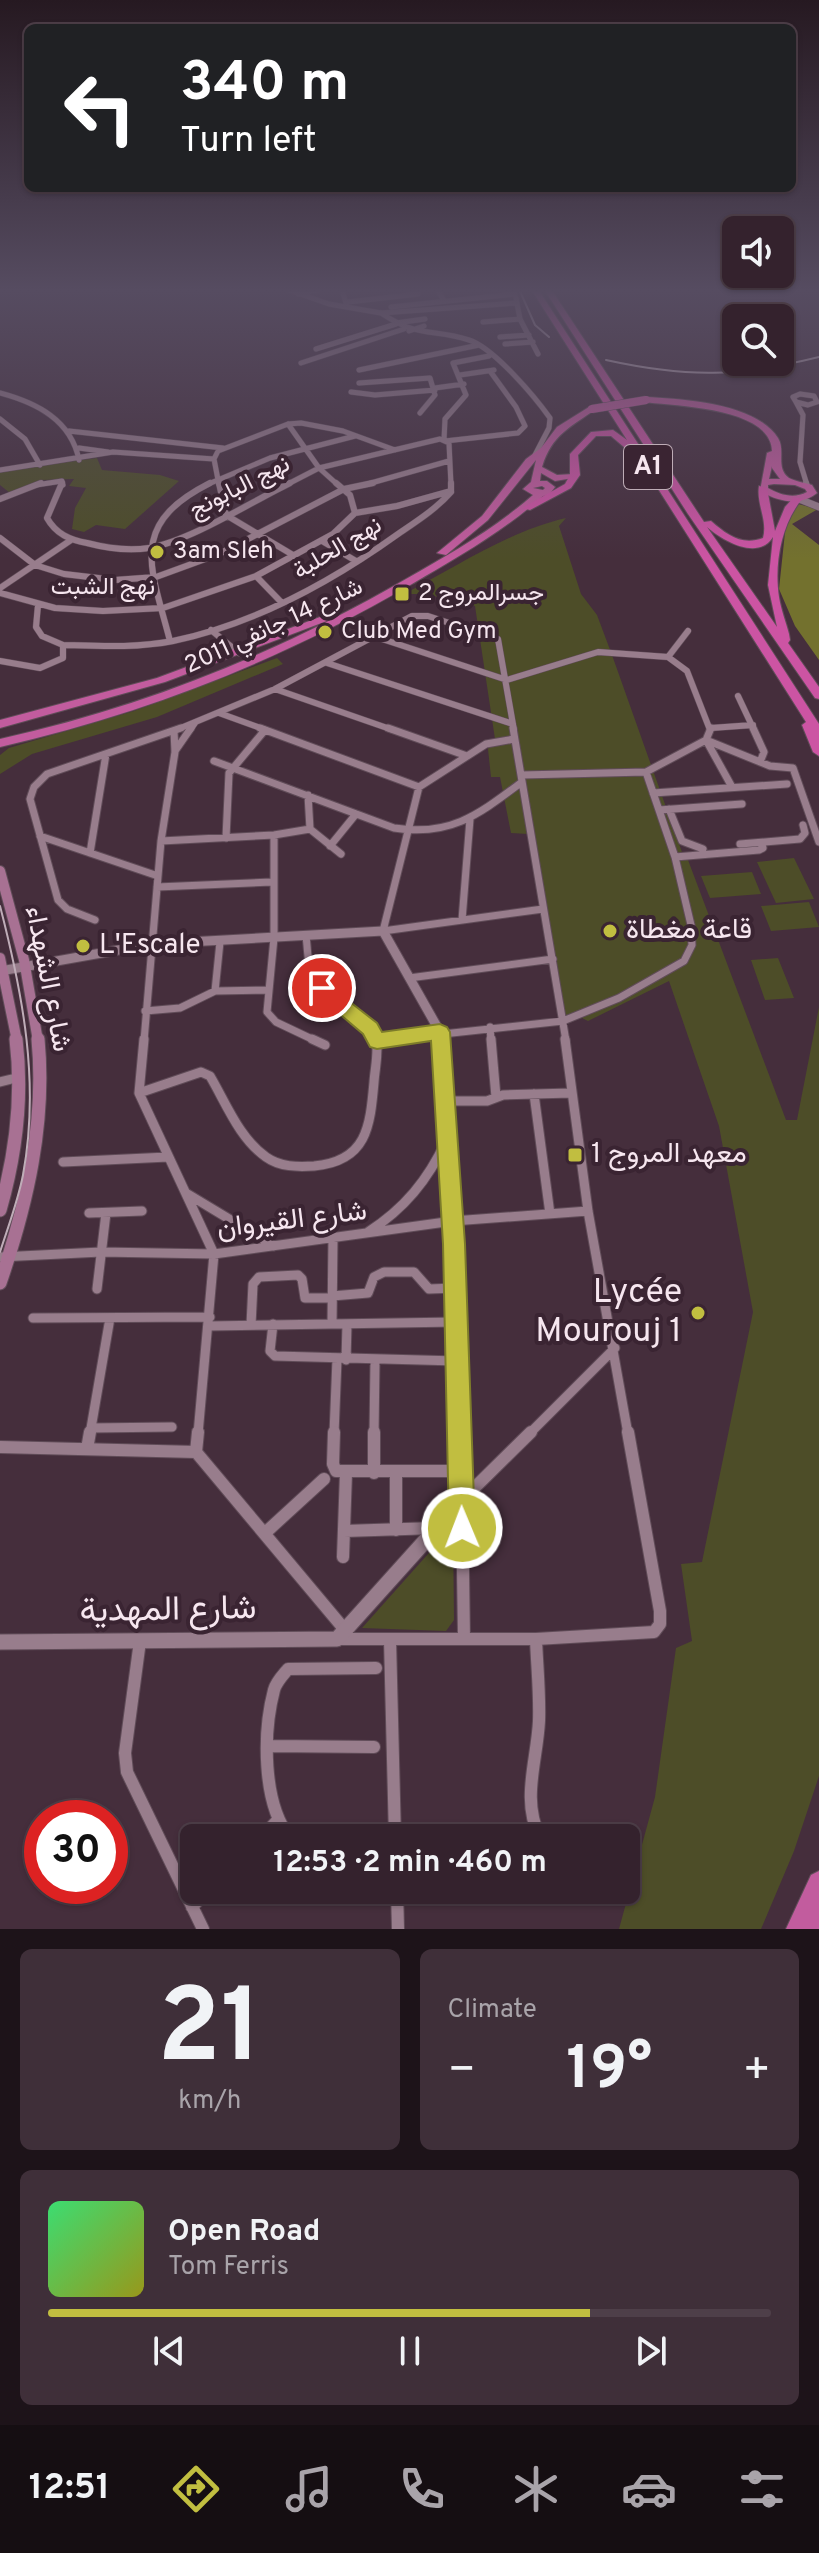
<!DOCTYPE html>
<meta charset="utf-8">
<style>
body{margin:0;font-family:Overpass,Vazirmatn,sans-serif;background:#3f2f39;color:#f1f3f6;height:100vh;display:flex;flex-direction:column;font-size:30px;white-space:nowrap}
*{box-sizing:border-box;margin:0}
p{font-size:26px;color:#a9a4aa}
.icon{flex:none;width:44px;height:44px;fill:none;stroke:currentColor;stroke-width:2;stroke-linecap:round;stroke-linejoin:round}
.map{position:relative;height:1929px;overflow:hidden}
.panel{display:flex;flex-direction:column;gap:20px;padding:20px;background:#1d1319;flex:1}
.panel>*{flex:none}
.top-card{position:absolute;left:24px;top:24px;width:772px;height:168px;border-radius:12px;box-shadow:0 2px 6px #0004,0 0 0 2px #4e3f49;background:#202124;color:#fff;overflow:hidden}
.buttons{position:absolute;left:722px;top:216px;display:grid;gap:16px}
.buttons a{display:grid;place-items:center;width:72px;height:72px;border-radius:12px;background:#34222d;box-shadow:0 2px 6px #0004,0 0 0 2px #4e3f49;font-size:40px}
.speed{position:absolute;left:24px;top:1800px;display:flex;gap:16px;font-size:40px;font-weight:700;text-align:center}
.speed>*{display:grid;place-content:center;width:104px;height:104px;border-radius:50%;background:#34222d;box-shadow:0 2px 6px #0004,0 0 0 2px #4e3f49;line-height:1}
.speed .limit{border:12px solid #d22;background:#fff;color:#111}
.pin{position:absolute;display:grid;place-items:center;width:68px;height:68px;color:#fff;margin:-34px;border:4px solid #fff;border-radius:50%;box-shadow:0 2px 8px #0007}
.me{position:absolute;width:88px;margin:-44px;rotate:359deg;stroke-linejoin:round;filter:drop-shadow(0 0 6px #0008)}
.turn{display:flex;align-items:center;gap:28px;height:168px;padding:0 24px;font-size:36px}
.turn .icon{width:104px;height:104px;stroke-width:2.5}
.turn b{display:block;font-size:56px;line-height:68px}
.big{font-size:60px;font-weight:700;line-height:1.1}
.panel .card{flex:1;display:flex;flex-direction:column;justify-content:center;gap:12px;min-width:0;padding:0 28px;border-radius:12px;background:#3f2f39}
.panel .dial{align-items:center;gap:0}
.dial b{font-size:104px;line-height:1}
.song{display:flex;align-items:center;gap:24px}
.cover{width:96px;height:96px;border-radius:12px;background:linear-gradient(135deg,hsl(140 70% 55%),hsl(60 70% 35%))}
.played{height:8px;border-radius:4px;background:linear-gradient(90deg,#c1be40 75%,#4e3f49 75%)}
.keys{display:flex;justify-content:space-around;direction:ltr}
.heat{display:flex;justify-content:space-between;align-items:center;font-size:44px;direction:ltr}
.panel .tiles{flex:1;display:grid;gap:20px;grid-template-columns:1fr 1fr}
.card:last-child{grid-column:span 2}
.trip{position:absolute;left:180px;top:1824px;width:460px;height:80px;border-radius:12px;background:#34222d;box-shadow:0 2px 6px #0004,0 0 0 2px #4e3f49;font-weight:700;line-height:80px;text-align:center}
.menu{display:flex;height:128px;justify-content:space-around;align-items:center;background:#150e12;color:#a9a4aa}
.menu .icon{width:56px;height:56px}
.menu .active{color:#c1be40}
.menu b{font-size:36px;color:#f1f3f6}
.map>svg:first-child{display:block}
.green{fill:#4d4d28}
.forest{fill:#73712e}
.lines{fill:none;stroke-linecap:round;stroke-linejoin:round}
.minor-far4-casing{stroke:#604c58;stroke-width:6}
.minor-far3-casing{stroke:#604c58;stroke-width:7}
.minor-far2-casing{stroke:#604c58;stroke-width:9}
.minor-far1-casing{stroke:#604c58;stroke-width:11}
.minor-casing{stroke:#604c58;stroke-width:14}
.tertiary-far3-casing{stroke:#604c58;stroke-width:8}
.tertiary-far2-casing{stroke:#604c58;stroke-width:11}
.tertiary-far1-casing{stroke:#604c58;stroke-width:14}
.tertiary-casing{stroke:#604c58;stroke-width:17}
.secondary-far1-casing{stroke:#604c58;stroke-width:12}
.secondary-casing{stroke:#604c58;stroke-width:15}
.trunk-casing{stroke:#604c58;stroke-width:2}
.motorway-casing{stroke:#604c58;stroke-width:2}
.minor-far4{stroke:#987d8c;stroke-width:5}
.minor-far3{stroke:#987d8c;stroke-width:6}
.minor-far2{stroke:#987d8c;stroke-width:7}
.minor-far1{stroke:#987d8c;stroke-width:9}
.minor{stroke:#987d8c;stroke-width:12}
.tertiary-far3{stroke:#987d8c;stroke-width:7}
.tertiary-far2{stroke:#987d8c;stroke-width:9}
.tertiary-far1{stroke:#987d8c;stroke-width:12}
.tertiary{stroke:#987d8c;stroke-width:15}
.secondary-far1{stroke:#a87193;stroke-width:10}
.secondary{stroke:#a87193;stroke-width:13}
.trunk{fill:#c25c9e;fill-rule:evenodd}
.motorway{fill:#cc54a3;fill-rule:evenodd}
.tram{stroke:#bfadb8;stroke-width:2}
.trunk-bridge-casing{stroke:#604c58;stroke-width:9;stroke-linecap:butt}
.trunk-bridge{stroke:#c25c9e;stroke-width:8}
.route{fill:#c1be40;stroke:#7d7c2a;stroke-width:2}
.poi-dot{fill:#c1be40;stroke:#3a2432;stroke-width:3}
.labels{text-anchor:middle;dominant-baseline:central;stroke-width:8;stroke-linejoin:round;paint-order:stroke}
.far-street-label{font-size:24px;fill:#f6e6ef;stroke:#3a2432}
.far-poi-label{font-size:24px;fill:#f6e6ef;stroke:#3a2432;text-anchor:start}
.shield{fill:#3a2432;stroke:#beacb6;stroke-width:2}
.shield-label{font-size:26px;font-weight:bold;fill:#f6e6ef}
.poi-label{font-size:28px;fill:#f6e6ef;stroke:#3a2432;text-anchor:start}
.street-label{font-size:28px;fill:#f6e6ef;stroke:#3a2432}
.near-poi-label{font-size:34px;fill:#f6e6ef;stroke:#3a2432;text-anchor:end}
.near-street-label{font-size:34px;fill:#f6e6ef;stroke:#3a2432}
</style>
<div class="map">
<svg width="819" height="1929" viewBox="0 0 819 1929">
<rect width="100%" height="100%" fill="#452e3c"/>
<path class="green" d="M 97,458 L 102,470 L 160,475 L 179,481 L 125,529 L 96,525 L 84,532 L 72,529 L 75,508 L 86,488 L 69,486 L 74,479 L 40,480 L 10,493 L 0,485 L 0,471 Z
M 566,518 L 559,526 L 581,594 L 597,615 L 612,655 L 683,855 L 688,860 L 786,1120 L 797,1120 L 819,1007 L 819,1776 L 794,1851 L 761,1929 L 619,1929 L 655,1797 L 676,1648 L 692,1641 L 681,1564 L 702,1562 L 753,1312 L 719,1126 L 669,981 L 588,1021 L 578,1016 L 565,1019 L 528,834 L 511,833 L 500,777 L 491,777 L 488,749 L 495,739 L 475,606 L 426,594 L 404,594 C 456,567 509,531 566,518 Z
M 277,658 L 283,664 L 157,717 L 32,754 L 0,774 L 0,755 L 9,748 L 134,711 Z
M 794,858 L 814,899 L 776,903 L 757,862 Z
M 752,872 L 761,894 L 710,898 L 701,876 Z
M 809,902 L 819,927 L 771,931 L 761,906 Z
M 778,958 L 794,998 L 765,1000 L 751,960 Z
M 453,1526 L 454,1620 L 446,1631 L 362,1628 Z"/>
<path class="forest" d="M 798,504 L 818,509 L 792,524 L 819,545 L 819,660 L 795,626 L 779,589 L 786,523 Z"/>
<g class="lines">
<defs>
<path id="minor-far4" d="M 286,289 L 329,304 L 381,313 L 516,303
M 342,289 L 347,307
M 437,289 L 443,299
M 298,294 L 321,289
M 516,298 L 520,319 L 538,354
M 348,302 L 418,294 L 419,289
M 391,307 L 515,294
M 381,313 C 420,339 432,328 469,340 C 494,348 535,397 550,418 L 549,428 L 535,455
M 483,322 L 520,319
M 396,323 L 425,319
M 409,331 L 424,326
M 500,337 L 529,335
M 505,344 L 533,342
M 316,349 L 396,324
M 301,363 L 404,329
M 359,370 L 479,345
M 460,375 L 494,370
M 359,383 L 430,378 L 435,395 L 420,413
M 435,388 L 464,384
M 351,392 L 375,395 L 435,390
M 0,393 C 37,403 71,420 79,460
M 800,394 L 814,396 L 817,402 L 808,405 L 796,402 L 793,397 Z
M 796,402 L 803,415 L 800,462 L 807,485
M 0,419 L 25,439 L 40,465
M 288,424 L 319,468 L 338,485
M 69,431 L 223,448
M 444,440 L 445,419 L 466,395 L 453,363 L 489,356
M 445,441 L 518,433 L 525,426 L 516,407 L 490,371
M 79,448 L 108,452
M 0,470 L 113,452 L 214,459
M 36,485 L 62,481 L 63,485
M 206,485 L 270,458 L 355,436
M 219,485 L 214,459 L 218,451 L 288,424 L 301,423 L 343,431 L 395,450
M 286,485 L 319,468 L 440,439 L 449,443 L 451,485
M 364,485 L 449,461"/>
<path id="minor-far3" d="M 62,483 L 47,518 C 56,534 70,540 87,543 C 106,548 129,551 149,548 C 190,541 251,502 290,483
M 219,483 L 226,515 L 293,555
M 336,483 L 350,495 L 355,513
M 451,483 L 451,491
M 806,483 L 807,486
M 0,499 L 41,483
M 0,538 L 35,565 L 64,574 L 115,580 L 156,577 L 219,554 L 344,489 L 373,483
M 322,541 L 356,561
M 256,576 L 282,603
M 0,588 L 71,540
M 0,593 L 55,608 L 103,611 L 163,608 L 256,576 L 333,534 L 355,513 L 397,506 L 451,491
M 346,618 L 376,637 L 507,680 L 598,652 L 668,657 L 687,671 L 710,730
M 211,630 L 239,653
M 170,641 C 151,567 127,525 210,483
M 63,645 C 100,646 137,648 173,641 C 255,624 331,582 398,534 C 417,521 436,509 451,492
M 668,657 L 688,631
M 0,661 L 40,668 L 63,658 L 63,645 L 42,636 L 36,627 L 38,605
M 327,663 L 513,724
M 275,689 L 393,730
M 738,696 L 754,730
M 219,713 L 266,730
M 711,728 L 753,725
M 176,730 L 275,689 L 412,616 L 428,616 L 498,639 L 514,730
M 190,730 L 195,723"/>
<path id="minor-far2" d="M 260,728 L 419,787
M 388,728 L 467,756
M 513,728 L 566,1041
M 753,728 L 764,752 L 760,762
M 514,739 L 486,744 L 419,787 L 383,931 L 543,909
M 706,740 L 770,766 L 793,768 L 819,842
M 706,740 L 732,787
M 175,751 L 191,728
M 214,761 L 394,828 C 451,837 479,814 522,782
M 522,775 L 646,772 L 706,740 L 711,728
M 653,793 L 787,784
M 308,795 L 310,829 L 341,854
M 669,809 L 682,841 L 703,849
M 659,810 L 742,804
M 274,835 L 274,938 L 267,1012 L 276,1022 L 316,1041
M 40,836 L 158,876
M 226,838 L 229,773 L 265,730
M 161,841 L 274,835 L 310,829
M 740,844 L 800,839 L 805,833 L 803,825
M 330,846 L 356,814
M 90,853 L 106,754
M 675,857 L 759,850 L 763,848 L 762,843
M 157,887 L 272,882
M 95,920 L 67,909 L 58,900 L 30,799 L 34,787 L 47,774 L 181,728
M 462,920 L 470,819
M 306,937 C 308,949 307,963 312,974 C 325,1004 365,1010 377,1041
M 220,942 L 215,991 L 268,990
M 409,978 L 553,959
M 145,1011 L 180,1008 L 215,991
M 490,1027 L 491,1041
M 144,1041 L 161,841 L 175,752 L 174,731
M 378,1041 L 563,1021 L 619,998 L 684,961 L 692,945 L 691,925 L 675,857 L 646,772"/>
<path id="minor-far1" d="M 144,1039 L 139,1093 L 214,1254 L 198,1434
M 312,1039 L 325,1045
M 491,1039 L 496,1097
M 565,1039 L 588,1211 L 628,1434
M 377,1041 L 397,1039
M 0,1082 L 20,1077
M 139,1093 L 201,1072 L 210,1076 C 226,1103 239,1138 266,1157 C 280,1167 297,1167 314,1166 C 367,1161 370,1127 374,1082 C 375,1067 379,1053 376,1039
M 534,1094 L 550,1214
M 447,1101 L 487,1101 L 503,1095 L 571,1093
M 63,1162 L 168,1157
M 186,1193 L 274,1246
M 89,1213 L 142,1211
M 368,1232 C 404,1209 428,1180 446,1141
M 0,1257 L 101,1252 L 214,1254 L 453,1221 L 588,1211
M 97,1289 L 106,1213
M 332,1296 L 368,1293 L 374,1277 L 384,1272 L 414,1272 L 429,1289 L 456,1288
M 33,1318 L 210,1317
M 273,1324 L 270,1351 L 275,1356 L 457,1361
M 332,1324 L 333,1238
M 251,1325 L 253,1284 L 259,1277 L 298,1275 L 302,1279 L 305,1298 L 332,1298
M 209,1326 L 456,1322
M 346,1360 L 347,1324
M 91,1428 L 172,1427
M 90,1434 L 110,1318
M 334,1434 L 337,1359
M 374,1434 L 375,1361
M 529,1434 L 615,1348"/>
<path id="minor" d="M 198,1432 L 196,1452 L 345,1630
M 334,1432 L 333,1464 L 336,1471 L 460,1471
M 0,1447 L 196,1452
M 87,1449 L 90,1432
M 374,1473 L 374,1432
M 396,1473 L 396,1530
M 344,1531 L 435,1528
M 265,1533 L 324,1479
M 343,1557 L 346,1473
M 337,1639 L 536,1639 L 654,1632 L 660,1624 L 660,1611 L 628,1432
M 464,1639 L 462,1500 L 531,1432
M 536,1639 C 537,1666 540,1694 539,1721 C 537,1762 521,1799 540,1838
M 390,1640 L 395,1838
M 140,1641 L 125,1753 L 127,1772 L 203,1929
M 270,1746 L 374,1747
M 261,1838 L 276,1822
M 290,1838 C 262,1803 263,1732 274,1690 C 276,1682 283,1675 288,1669 L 376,1668
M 337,1838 L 395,1831
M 397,1890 L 398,1929
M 192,1907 L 208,1890"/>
<path id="tertiary-far3" d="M 799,499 L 819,507"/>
<path id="tertiary-far2" d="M 0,971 L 152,944 L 383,931 L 440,1032 L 441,1041"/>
<path id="tertiary-far1" d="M 440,1039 L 453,1221 L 460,1434"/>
<path id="tertiary" d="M 0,1642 L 337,1639 L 462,1500 L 460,1432"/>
<path id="secondary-far1" d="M 0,871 L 24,960 L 38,1041
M 0,958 L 17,1041"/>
<path id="secondary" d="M 0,1210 C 16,1154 23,1097 16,1039
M 0,1283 C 27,1204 46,1123 38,1039"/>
<path id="trunk" d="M 646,397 C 683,399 756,403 778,438 C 786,450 775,468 789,478 C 794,481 806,483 812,485 L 817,493 C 800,507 777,501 760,491 L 767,453 L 772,451 C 771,407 674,406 643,402 L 643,398 ZM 772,466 L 772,468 L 780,479 L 769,479 ZM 774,484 L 795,485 L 805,489 L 807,492 C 794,499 780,495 768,488 L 768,485 Z
M 589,407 L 596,409 C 571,427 552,434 542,467 L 557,475 L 573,474 L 573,478 L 555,481 L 541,473 L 540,481 L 547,481 L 555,487 L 549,495 L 543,496 C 504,531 458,557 412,584 C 279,661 150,712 0,747 L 0,739 C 146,706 276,654 406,579 C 450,554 494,529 533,495 L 523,489 L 531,482 L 536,460 L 488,520 L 446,555 L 437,553 L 482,516 L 526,459 L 541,448 L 557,427 ZM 542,486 L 545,488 L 543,490 L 533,488 Z
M 328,614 L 333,617 L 332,619 L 165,682 L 0,728 L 0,720 L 157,678 Z
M 819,1871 L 819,1929 L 786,1929 L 811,1875 Z"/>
<path id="motorway" d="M 531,289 L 538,289 L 819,724 L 819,756 L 813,752 L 802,725 L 806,722 L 631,446 L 624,447 L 611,436 L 596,436 L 578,455 L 580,475 L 571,488 L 530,510 L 522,508 L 565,484 L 570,475 L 570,454 L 591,432 L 613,430 L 627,440 Z
M 544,289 L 551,289 L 704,522 L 711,521 C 727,535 742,546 763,538 C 768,520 756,504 759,486 L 767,488 L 775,531 L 785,507 L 794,497 L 802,499 C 781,525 774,564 779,597 C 781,610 786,622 789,634 L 790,640 L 788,643 L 819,687 L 819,699 L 815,698 L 688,514 ZM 707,527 C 723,541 758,561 773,537 L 768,585 L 777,627 Z"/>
</defs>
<use href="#minor-far4" class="minor-far4-casing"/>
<use href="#minor-far3" class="minor-far3-casing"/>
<use href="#minor-far2" class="minor-far2-casing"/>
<use href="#minor-far1" class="minor-far1-casing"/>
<use href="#minor" class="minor-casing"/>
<use href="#tertiary-far3" class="tertiary-far3-casing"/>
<use href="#tertiary-far2" class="tertiary-far2-casing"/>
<use href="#tertiary-far1" class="tertiary-far1-casing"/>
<use href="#tertiary" class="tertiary-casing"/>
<use href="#secondary-far1" class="secondary-far1-casing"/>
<use href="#secondary" class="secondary-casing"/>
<use href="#trunk" class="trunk-casing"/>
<use href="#motorway" class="motorway-casing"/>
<use href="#minor-far4" class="minor-far4"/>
<use href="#minor-far3" class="minor-far3"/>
<use href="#minor-far2" class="minor-far2"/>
<use href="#minor-far1" class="minor-far1"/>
<use href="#minor" class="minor"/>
<use href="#tertiary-far3" class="tertiary-far3"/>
<use href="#tertiary-far2" class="tertiary-far2"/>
<use href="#tertiary-far1" class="tertiary-far1"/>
<use href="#tertiary" class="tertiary"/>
<use href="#secondary-far1" class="secondary-far1"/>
<use href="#secondary" class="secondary"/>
<use href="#trunk" class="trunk"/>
<use href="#motorway" class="motorway"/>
<path class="tram" d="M 519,289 L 535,325 L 549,337
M 606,360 C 688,378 738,377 819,357
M 0,906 C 23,995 40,1083 23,1175 C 18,1201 8,1227 0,1252"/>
<defs>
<path id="trunk-bridge" d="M 592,409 L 646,400"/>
</defs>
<use href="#trunk-bridge" class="trunk-bridge-casing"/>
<use href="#trunk-bridge" class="trunk-bridge"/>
</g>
<linearGradient id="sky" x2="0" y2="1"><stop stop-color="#261921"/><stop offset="0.52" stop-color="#564c61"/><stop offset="1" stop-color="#564c61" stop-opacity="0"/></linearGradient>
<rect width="819" height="559" fill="url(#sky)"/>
<path class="route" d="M 322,980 L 377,1023 L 382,1032 L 440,1024 L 447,1027 L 450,1032 L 465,1244 L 475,1528 L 471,1537 L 462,1540 L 453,1537 L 449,1528 L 443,1244 L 431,1041 L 377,1049 L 370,1047 L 363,1034 L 315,993 L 313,988 Z"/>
<g class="poi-dot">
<circle cx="157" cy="552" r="8"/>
<rect x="394" y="586" width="16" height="16" rx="4"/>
<circle cx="325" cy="632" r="8"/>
<circle cx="610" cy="931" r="8"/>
<circle cx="83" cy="946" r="8"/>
<rect x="567" y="1147" width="16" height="16" rx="4"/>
<circle cx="698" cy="1313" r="8"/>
</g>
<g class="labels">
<g class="far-street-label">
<text transform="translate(240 488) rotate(-27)">نهج البابونج</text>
<text transform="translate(338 549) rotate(-31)">نهج الحلبة</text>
<text x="103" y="588">نهج الشبت</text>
<text transform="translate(274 627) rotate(-25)">شارع 14 جانفي 2011</text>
</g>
<g class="far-poi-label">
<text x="173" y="552">3am Sleh</text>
<text x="418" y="594">جسرالمروج 2</text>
<text x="341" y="632">Club Med Gym</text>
</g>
<rect class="shield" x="624" y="445" width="48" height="44" rx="6"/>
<g class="shield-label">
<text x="648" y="467">A1</text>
</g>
<g class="poi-label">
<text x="626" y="931">قاعة مغطاة</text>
<text x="99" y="946">L'Escale</text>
<text x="591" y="1155">معهد المروج 1</text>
</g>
<g class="street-label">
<text transform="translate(47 979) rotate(79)">شارع الشهداء</text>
<text transform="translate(292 1221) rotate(-7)">شارع القيروان</text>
</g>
<g class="near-poi-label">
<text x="682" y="1293">Lycée<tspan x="682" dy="39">Mourouj 1</tspan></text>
</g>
<g class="near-street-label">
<text transform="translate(168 1611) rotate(-1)">شارع المهدية</text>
</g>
</g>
</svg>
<div class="buttons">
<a><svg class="icon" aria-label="sound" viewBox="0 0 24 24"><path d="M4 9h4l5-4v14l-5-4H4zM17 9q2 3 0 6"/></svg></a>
<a><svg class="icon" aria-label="search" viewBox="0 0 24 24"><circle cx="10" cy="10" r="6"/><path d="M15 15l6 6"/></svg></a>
</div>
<div class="speed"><div class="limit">30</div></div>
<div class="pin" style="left:322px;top:988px;background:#d93025"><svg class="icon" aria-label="arrive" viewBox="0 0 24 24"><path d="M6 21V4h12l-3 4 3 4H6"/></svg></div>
<svg class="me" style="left:462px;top:1528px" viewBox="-20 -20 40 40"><circle r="17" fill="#c1be40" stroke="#fff" stroke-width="3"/><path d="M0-11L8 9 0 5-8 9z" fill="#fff"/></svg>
<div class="trip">12:53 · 2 min · 460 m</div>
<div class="top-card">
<div class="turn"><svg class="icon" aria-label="left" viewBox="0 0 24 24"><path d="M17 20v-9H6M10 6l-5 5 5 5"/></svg><div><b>340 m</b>Turn left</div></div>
</div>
</div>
<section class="panel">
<div class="tiles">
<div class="card dial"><b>21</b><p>km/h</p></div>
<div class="card"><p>Climate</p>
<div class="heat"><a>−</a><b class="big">19°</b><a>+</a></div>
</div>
<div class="card">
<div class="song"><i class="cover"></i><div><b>Open Road</b><p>Tom Ferris</p></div></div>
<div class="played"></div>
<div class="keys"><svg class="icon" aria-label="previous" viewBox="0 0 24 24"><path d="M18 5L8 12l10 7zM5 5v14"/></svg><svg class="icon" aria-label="pause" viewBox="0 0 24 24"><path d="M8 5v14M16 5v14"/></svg><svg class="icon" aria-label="next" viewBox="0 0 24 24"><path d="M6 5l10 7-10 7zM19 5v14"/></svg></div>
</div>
</div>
</section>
<nav class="menu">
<b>12:51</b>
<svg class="icon active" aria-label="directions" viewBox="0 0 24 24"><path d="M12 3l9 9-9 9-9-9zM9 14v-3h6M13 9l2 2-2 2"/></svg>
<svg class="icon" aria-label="music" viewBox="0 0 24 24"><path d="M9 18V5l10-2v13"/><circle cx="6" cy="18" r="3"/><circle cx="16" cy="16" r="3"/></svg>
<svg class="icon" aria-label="phone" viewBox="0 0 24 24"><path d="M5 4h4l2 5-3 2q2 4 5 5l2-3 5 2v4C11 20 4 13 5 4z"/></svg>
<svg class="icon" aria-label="climate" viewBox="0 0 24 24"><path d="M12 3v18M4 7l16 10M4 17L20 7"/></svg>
<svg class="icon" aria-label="car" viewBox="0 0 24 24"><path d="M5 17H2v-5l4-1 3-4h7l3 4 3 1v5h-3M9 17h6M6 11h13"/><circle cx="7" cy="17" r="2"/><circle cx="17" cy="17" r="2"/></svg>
<svg class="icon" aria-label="filters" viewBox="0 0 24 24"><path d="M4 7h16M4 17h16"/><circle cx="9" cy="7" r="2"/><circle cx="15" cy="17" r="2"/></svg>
</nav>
